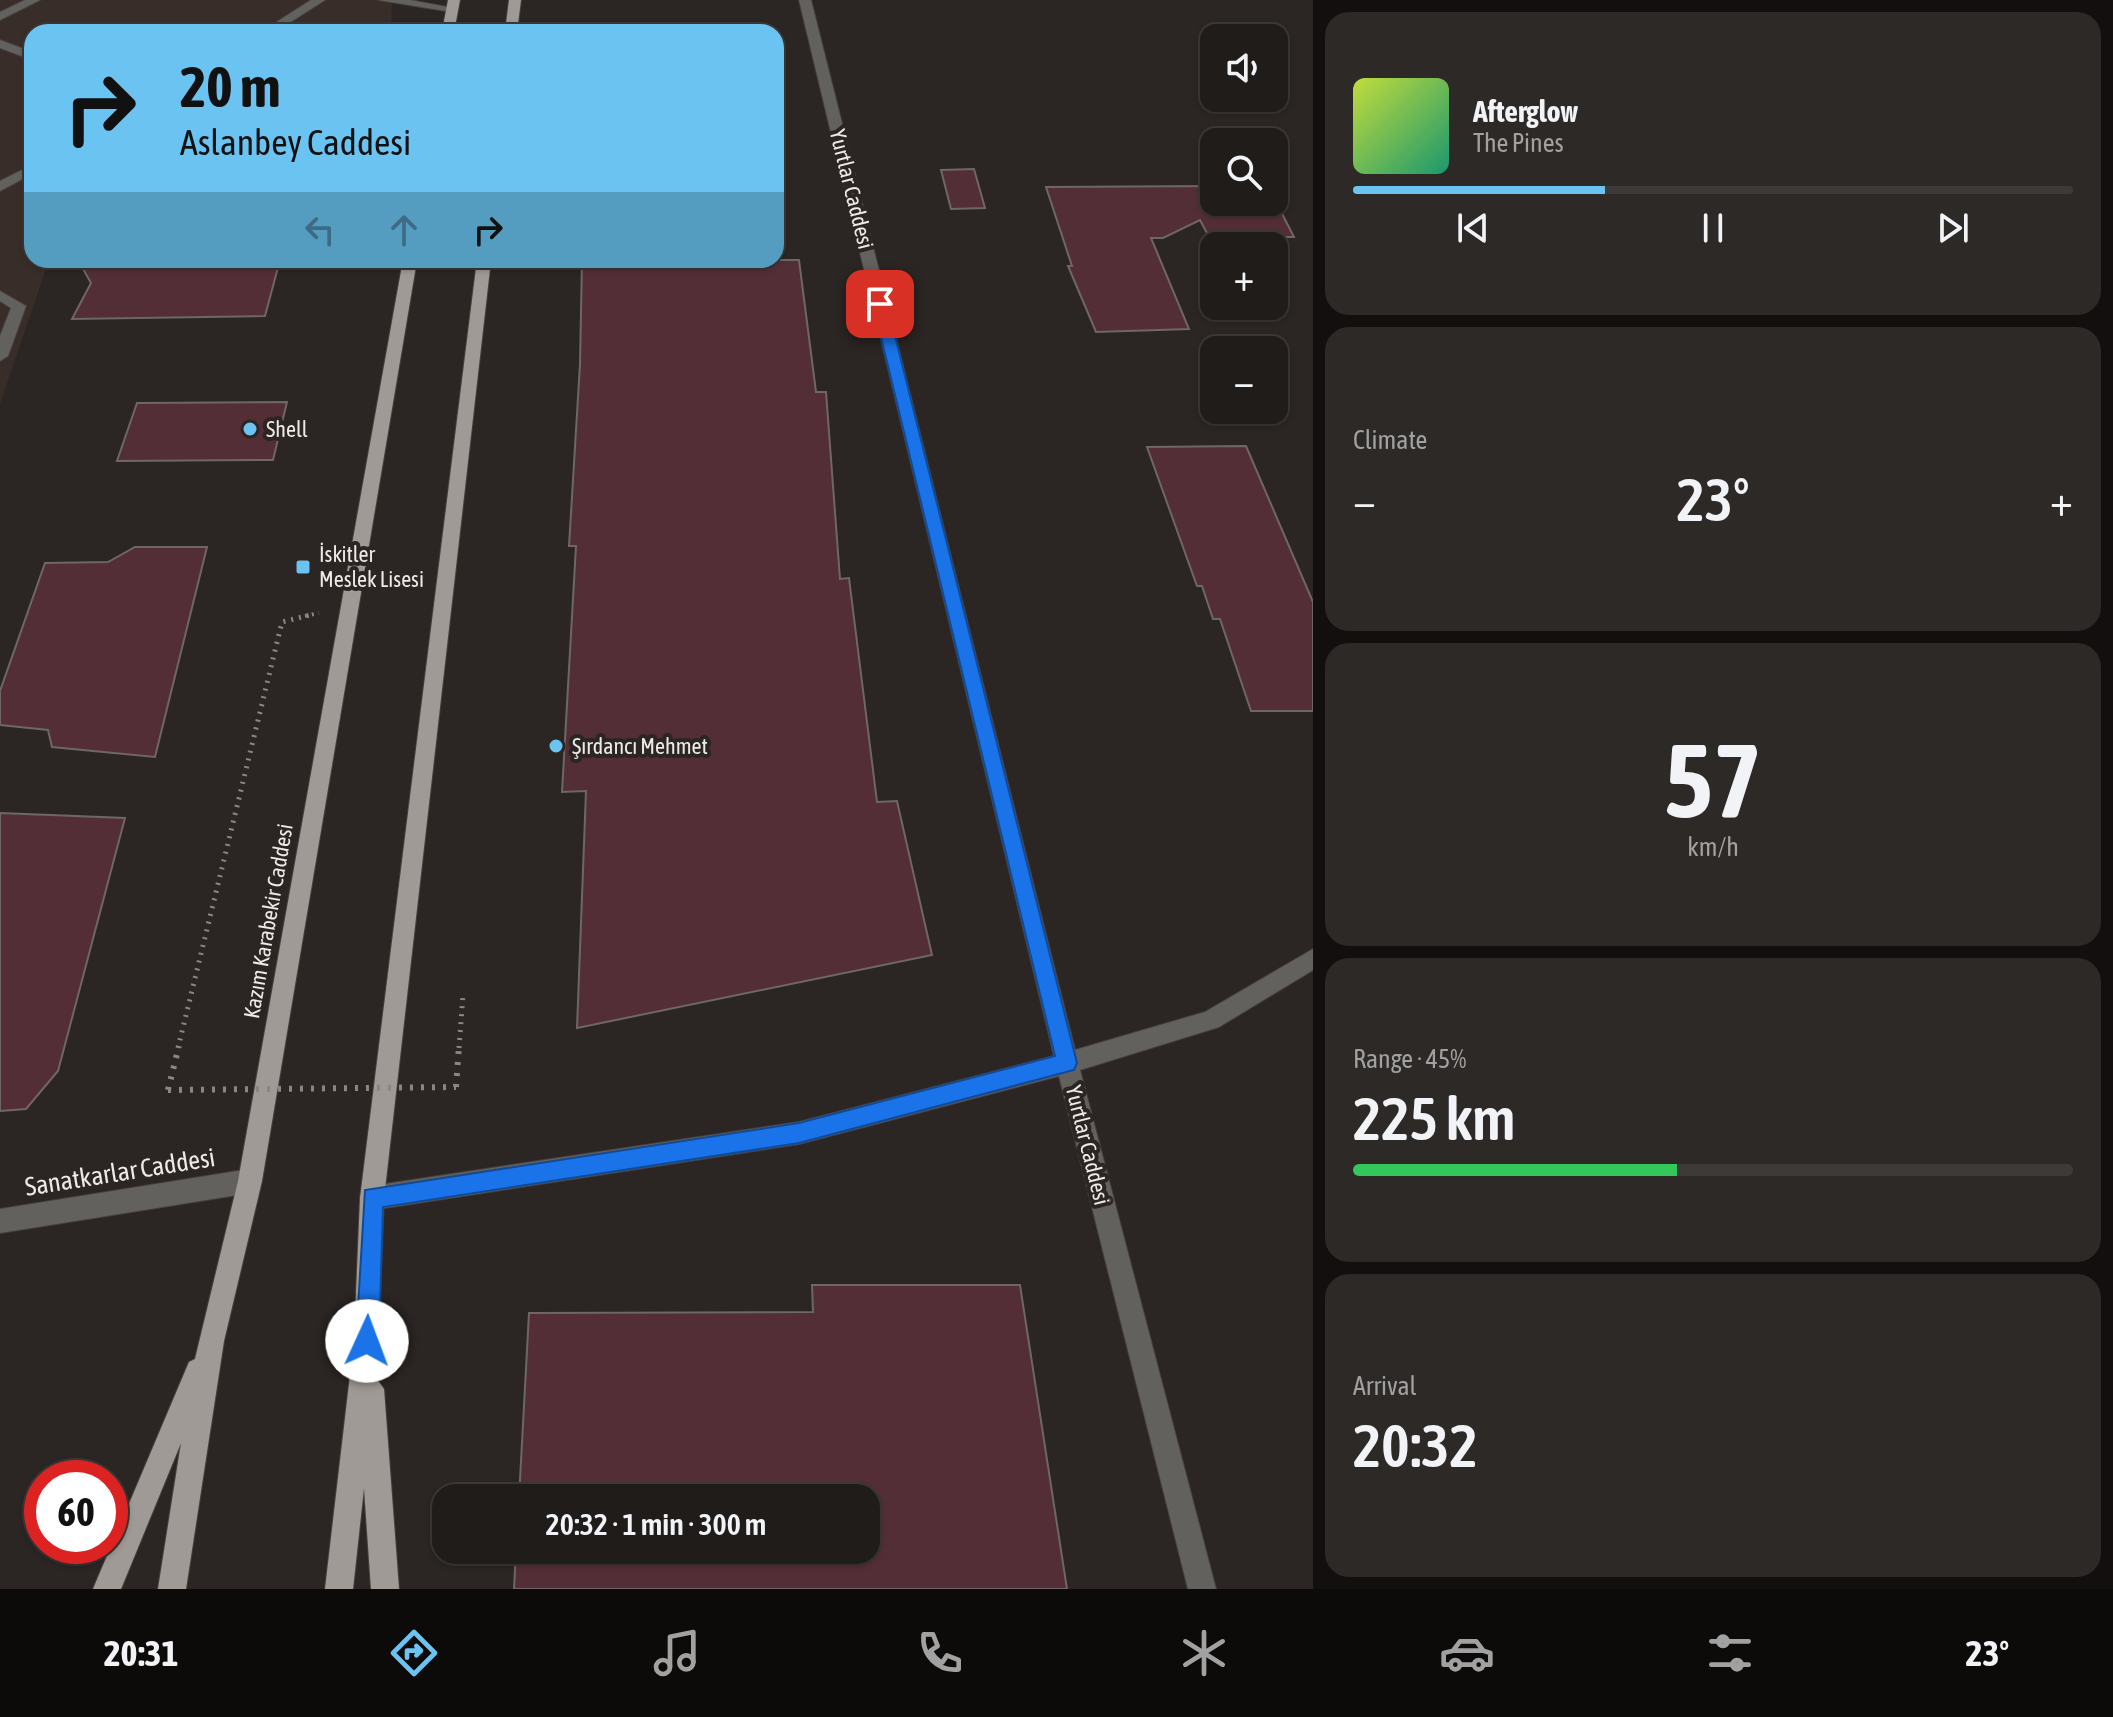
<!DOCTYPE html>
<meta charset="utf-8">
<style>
body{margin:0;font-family:"Asap Condensed",sans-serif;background:#2d2927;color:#f1f3f6;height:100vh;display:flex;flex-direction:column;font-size:30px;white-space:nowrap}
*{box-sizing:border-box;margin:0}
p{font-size:26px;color:#a2a1a2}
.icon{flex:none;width:44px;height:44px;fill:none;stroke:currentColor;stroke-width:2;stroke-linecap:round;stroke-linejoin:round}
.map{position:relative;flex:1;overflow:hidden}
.panel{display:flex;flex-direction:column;gap:12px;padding:12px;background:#120f0e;width:800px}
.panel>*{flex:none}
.banner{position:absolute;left:24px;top:24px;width:760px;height:244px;border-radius:24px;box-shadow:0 2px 6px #0004,0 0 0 2px #3d3a39;background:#6bc3f2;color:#111;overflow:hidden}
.buttons{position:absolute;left:1200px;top:24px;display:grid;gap:16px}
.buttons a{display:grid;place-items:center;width:88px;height:88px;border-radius:16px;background:#201c1a;box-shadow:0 2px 6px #0004,0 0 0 2px #3d3a39;font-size:40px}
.speed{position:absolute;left:24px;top:1460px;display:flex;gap:16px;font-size:40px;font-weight:700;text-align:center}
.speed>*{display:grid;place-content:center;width:104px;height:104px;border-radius:50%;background:#201c1a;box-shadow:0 2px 6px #0004,0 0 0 2px #3d3a39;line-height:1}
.speed .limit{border:12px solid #d22;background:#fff;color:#111}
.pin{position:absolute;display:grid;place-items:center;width:68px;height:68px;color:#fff;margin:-34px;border-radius:16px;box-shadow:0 4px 12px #0006}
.me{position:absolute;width:88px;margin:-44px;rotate:2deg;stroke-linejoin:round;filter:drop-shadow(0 0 6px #0008)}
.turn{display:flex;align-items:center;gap:28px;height:168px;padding:0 24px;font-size:36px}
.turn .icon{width:104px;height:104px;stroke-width:2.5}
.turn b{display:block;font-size:56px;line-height:68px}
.lanes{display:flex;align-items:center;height:76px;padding:0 24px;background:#0003;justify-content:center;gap:40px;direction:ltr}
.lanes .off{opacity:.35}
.big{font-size:60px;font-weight:600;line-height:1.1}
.panel .tile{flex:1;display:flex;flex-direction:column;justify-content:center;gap:12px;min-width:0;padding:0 28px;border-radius:24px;background:#2d2927}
.panel .dial{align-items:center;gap:0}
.dial b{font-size:104px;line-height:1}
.song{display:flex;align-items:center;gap:24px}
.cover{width:96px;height:96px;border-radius:12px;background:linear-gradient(135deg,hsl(70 70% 55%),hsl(160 70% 35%))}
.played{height:8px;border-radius:4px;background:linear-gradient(90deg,#6bc3f2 35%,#3d3a39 35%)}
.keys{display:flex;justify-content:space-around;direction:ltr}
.heat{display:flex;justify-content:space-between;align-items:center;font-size:44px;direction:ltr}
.charge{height:12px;border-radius:6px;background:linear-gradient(90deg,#34c759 45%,#3d3a39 0)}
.trip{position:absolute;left:432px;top:1484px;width:448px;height:80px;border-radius:24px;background:#201c1a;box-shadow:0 2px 6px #0004,0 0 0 2px #3d3a39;font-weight:600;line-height:80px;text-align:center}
.menu{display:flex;height:128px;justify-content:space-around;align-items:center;background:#0d0b0a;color:#a2a1a2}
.menu .icon{width:56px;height:56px}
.menu .active{color:#6bc3f2}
.menu b{font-size:36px;color:#f1f3f6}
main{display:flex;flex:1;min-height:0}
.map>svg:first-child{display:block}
.built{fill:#392d29}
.building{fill:#542e37;stroke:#6e6668;stroke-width:2}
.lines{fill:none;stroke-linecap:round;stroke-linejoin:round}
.minor-casing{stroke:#46413f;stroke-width:2}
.major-casing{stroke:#46413f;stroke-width:2}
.path-far2{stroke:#8b8684;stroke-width:4;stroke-dasharray:2 5;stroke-linecap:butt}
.path-far1{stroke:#8b8684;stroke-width:5;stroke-dasharray:2 6;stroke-linecap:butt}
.path{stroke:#8b8684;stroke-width:6;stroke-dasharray:3 8;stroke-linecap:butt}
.minor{fill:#63615e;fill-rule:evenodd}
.major{fill:#9f9a95;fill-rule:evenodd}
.path-bridge{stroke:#8b8684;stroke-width:6;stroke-dasharray:3 8;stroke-linecap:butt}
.route{fill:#1a73e8;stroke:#114b97;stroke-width:2}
.poi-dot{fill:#6bc3f2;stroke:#2b2523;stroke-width:3}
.labels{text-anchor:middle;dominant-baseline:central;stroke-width:8;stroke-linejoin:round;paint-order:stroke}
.street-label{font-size:22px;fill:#eeeae8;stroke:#2b2523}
.poi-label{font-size:22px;fill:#eeeae8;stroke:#2b2523;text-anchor:start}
.near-street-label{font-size:26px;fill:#eeeae8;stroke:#2b2523}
</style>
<main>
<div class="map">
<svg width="1313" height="1589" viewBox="0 0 1313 1589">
<rect width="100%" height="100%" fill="#2b2523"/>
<path class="built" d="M 0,0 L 392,0 L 391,32 L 32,32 L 32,260 L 49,260 L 0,404 Z"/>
<path class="building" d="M 974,169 L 985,208 L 951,209 L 941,170 Z
M 1214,186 L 1214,202 L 1274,202 L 1274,198 L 1294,237 L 1269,237 L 1273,246 L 1231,246 L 1227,237 L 1209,237 L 1200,220 L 1163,238 L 1151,238 L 1189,329 L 1096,332 L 1068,266 L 1072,266 L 1046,187 Z
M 78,260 L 280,260 L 265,316 L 72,319 L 91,283 Z
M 582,260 L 799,260 L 816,392 L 826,392 L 840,579 L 849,578 L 877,802 L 897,801 L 932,955 L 577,1028 L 586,791 L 562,792 L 576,546 L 569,546 L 580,364 Z
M 287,402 L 273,460 L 117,461 L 137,403 Z
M 1246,446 L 1313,602 L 1313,711 L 1251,711 L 1220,619 L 1213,619 L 1202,586 L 1197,586 L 1147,447 Z
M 135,547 L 207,547 L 155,757 L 52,747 L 48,730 L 0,725 L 0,691 L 45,563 L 108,562 Z
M 0,813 L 125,818 L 58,1071 L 26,1109 L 0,1111 Z
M 812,1285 L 1020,1285 L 1067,1589 L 514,1589 L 516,1550 L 866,1550 L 866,1498 L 519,1498 L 529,1313 L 813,1312 Z"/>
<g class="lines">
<defs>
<path id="minor" d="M 25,0 L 40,0 L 0,20 L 0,12 Z
M 311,0 L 325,0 L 275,32 L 261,32 Z
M 378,0 L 410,0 L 458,9 L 452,12 Z
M 799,0 L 811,0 L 1075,1050 L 1205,1012 L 1313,949 L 1313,970 L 1219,1027 L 1080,1070 L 1216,1589 L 1188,1589 L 1059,1076 L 799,1144 L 372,1210 L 363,1206 L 360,1198 L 363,1190 L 372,1186 L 799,1122 L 1054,1056 Z
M 0,40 L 32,52 L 32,60 L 0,48 Z
M 32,165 L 32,174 L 0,191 L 0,181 Z
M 0,291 L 26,306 L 8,356 L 0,361 L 0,336 L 11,308 L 0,301 Z
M 250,1169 L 259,1173 L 262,1181 L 259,1189 L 250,1193 L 0,1233 L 0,1209 Z"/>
<path id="major" d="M 448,0 L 460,0 L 454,32 L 442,32 Z
M 509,0 L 521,0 L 517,32 L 505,32 Z
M 403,260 L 417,260 L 262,1181 L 224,1341 L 186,1589 L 158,1589 L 181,1443 L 121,1589 L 93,1589 L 189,1362 L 195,1359 L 238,1181 Z
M 477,260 L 491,260 L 384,1198 L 376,1378 L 384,1389 L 399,1589 L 371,1589 L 364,1488 L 353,1589 L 325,1589 L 354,1341 L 360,1198 Z"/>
</defs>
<use href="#minor" class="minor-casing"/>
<use href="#major" class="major-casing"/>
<path class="path-far2" d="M 305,616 L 319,613"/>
<path class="path-far1" d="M 178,1048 L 282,622 L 314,614
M 459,1048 L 463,995"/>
<path class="path" d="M 456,1087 L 459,1046
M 168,1090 L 179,1046"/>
<use href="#minor" class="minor"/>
<use href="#major" class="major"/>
<path class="path-bridge" d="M 168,1090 L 456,1087"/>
</g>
<path class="route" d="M 880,300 L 887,304 L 1077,1063 L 1074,1070 L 799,1143 L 383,1207 L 379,1341 L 376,1349 L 367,1353 L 359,1349 L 356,1341 L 365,1190 L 799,1123 L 1055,1056 L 873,304 Z"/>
<g class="poi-dot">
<circle cx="250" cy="429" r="8"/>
<rect x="295" y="559" width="16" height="16" rx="4"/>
<circle cx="556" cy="746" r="8"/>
</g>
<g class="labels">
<g class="street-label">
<text transform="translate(852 189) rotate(76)">Yurtlar Caddesi</text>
<text transform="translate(268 921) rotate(-80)">Kazım Karabekir Caddesi</text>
<text transform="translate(1088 1145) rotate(76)">Yurtlar Caddesi</text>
</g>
<g class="poi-label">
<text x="266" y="429">Shell</text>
<text x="319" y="554">İskitler<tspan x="319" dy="25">Meslek Lisesi</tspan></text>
<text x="572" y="746">Şırdancı Mehmet</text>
</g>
<g class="near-street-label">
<text transform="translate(120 1172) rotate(-9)">Sanatkarlar Caddesi</text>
</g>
</g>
</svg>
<div class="buttons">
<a><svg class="icon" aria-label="sound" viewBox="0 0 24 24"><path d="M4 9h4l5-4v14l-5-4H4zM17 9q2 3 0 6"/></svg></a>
<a><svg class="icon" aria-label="search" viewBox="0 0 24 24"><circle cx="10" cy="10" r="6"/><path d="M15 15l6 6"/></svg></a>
<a>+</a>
<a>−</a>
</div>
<div class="speed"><div class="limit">60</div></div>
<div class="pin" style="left:880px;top:304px;background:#d93025"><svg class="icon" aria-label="arrive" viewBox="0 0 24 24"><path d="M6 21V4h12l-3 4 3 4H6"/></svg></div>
<svg class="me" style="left:367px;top:1341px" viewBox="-20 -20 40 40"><circle r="19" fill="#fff"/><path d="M0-13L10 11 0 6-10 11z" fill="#1a73e8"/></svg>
<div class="trip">20:32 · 1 min · 300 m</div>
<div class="banner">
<div class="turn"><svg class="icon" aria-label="right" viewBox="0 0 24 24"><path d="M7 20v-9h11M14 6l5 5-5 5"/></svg><div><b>20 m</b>Aslanbey Caddesi</div></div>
<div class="lanes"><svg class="icon off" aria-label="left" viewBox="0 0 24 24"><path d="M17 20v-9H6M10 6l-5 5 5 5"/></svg><svg class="icon off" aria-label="ahead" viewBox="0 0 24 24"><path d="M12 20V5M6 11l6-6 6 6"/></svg><svg class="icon" aria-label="right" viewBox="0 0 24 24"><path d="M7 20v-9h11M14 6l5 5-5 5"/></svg></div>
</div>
</div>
<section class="panel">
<div class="tile">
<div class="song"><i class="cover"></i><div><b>Afterglow</b><p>The Pines</p></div></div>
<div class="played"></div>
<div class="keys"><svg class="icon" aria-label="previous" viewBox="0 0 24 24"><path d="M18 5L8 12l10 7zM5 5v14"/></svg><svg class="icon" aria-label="pause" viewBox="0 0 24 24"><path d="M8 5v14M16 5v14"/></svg><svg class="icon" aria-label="next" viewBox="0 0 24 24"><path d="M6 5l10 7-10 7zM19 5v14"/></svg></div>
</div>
<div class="tile"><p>Climate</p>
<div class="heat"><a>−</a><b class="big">23°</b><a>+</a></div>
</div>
<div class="tile dial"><b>57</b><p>km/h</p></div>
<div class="tile"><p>Range · 45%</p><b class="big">225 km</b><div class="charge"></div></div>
<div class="tile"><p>Arrival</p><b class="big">20:32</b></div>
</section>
</main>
<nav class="menu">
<b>20:31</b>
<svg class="icon active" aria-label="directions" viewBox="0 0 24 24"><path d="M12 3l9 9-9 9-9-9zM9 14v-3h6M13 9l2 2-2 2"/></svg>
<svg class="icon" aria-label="music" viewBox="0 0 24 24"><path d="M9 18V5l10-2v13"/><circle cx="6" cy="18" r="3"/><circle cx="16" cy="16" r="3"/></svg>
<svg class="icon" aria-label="phone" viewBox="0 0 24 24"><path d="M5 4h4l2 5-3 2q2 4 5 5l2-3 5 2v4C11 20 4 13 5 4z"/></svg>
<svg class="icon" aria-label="climate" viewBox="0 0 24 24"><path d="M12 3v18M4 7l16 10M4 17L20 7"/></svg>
<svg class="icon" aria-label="car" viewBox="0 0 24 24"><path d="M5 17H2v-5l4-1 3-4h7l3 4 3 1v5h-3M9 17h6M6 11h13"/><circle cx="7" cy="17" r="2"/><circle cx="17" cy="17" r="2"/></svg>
<svg class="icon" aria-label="filters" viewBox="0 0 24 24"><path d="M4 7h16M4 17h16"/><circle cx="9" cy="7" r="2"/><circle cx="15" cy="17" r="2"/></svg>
<b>23°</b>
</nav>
